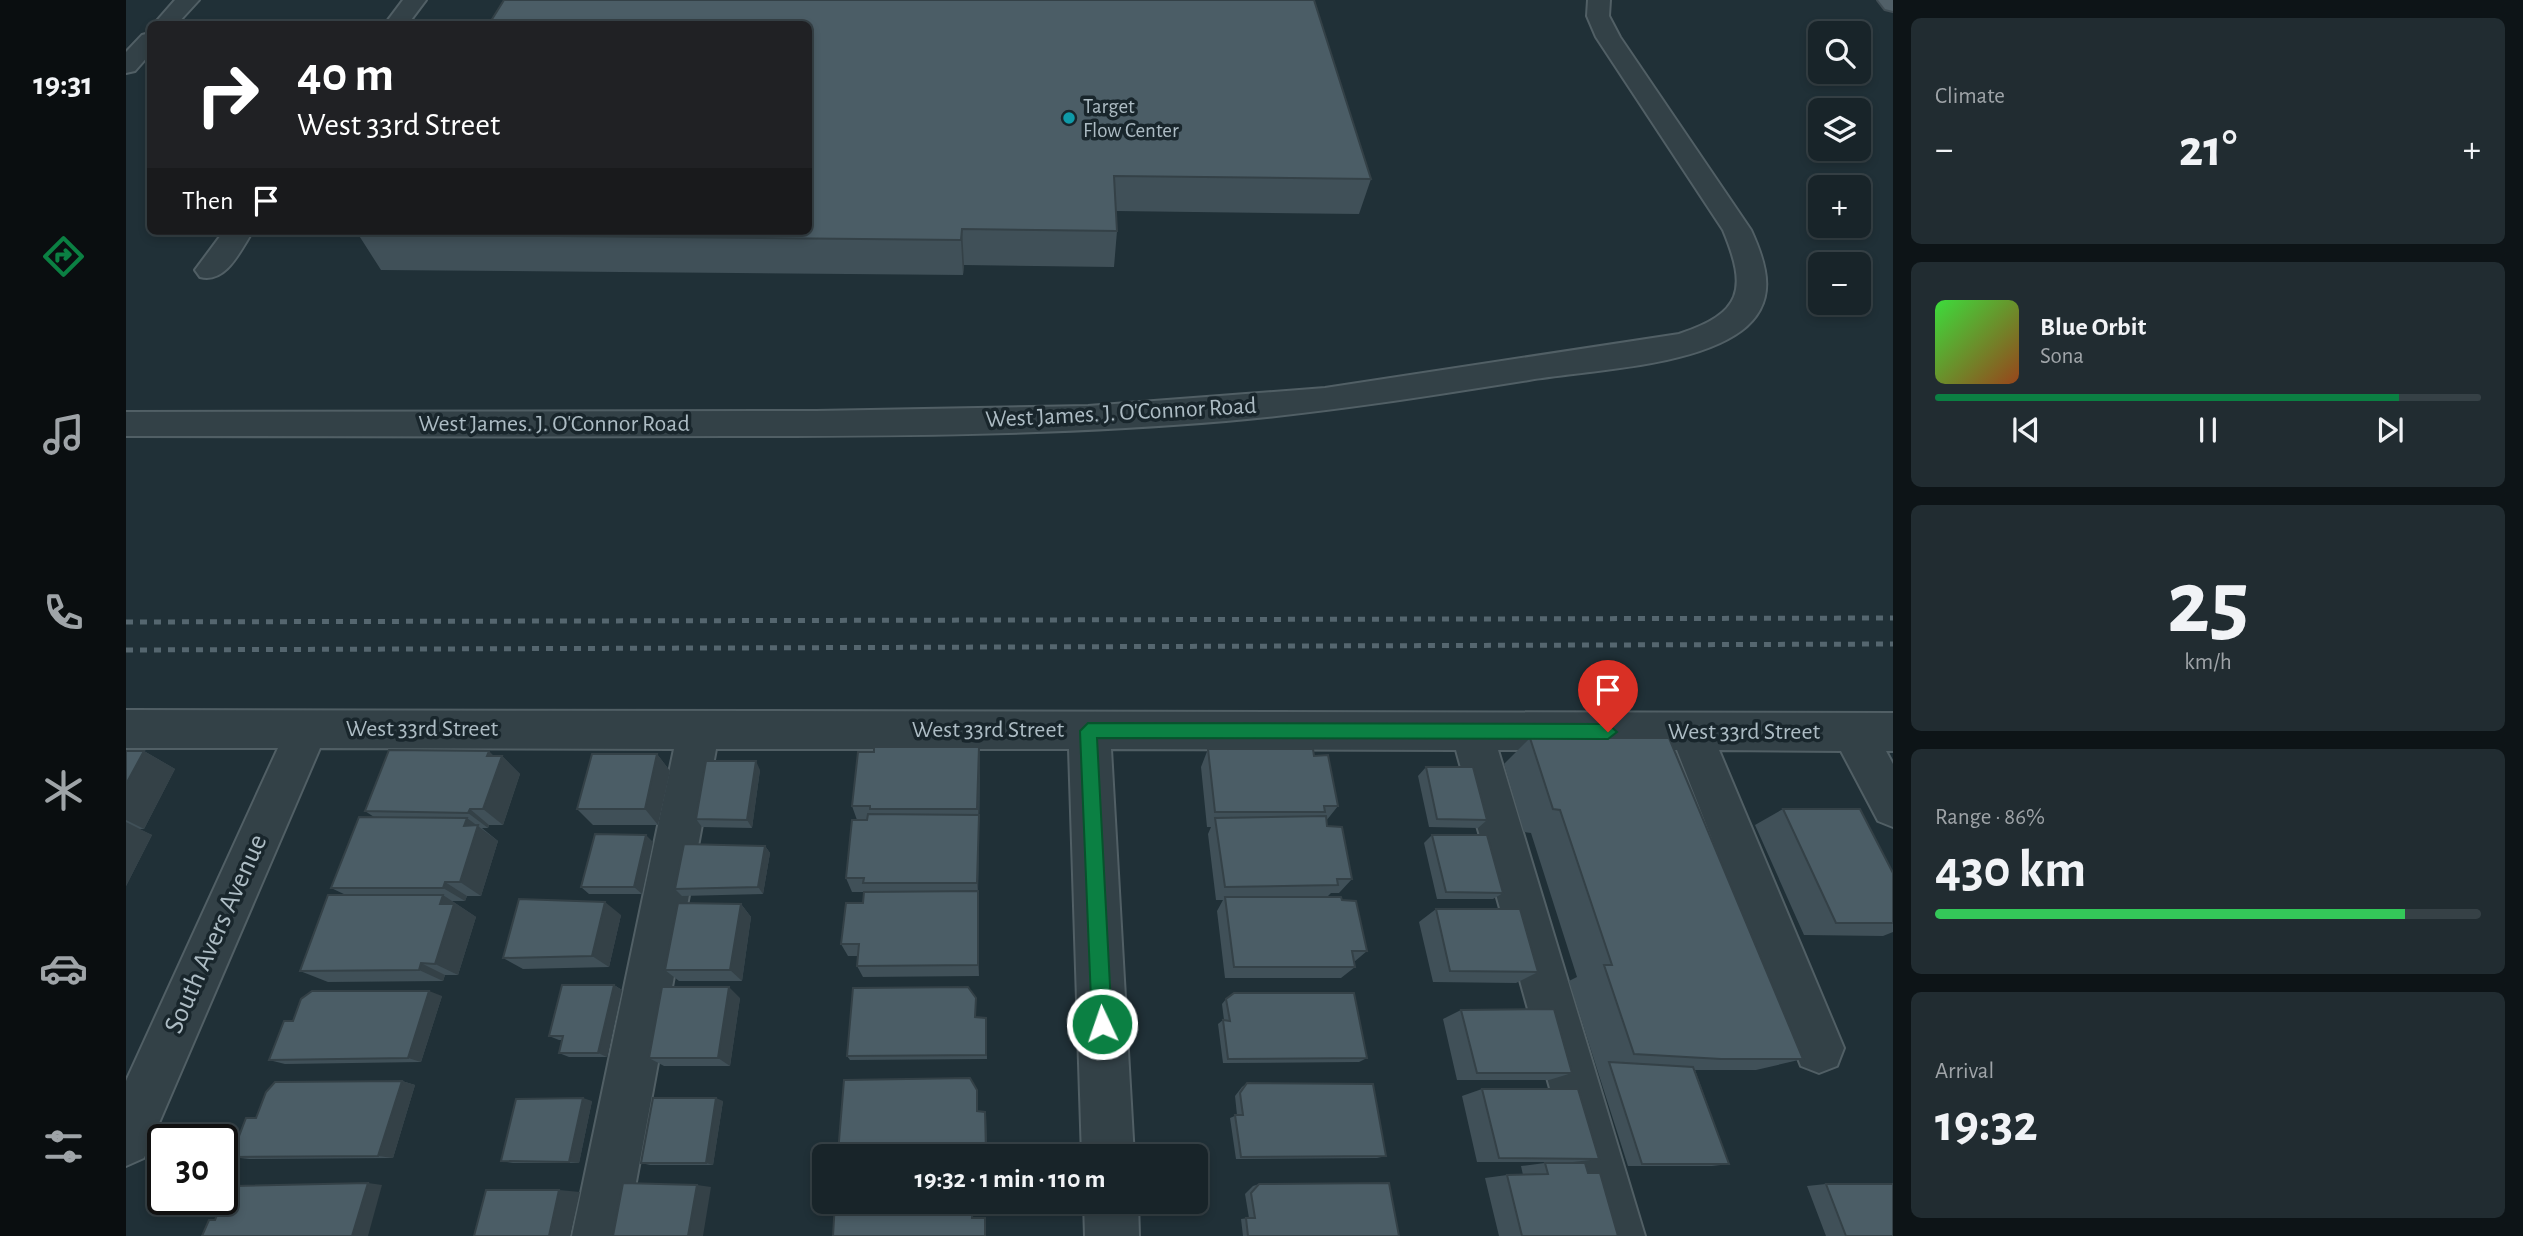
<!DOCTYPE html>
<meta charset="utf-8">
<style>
body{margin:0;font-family:"Alegreya Sans",sans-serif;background:#212c31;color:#f1f3f6;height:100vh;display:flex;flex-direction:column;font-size:26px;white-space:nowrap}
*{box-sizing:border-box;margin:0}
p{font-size:23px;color:#9fa4a8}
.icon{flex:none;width:38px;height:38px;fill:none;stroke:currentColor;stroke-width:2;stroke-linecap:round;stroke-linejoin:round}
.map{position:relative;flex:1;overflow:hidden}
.drawer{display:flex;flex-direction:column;gap:18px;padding:18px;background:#0d1417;width:630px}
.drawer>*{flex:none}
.top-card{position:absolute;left:21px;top:21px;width:665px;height:214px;border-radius:10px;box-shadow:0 4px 10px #0003,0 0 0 2px #364146;background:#202124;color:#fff;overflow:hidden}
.buttons{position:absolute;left:1682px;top:21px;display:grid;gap:14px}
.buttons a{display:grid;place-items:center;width:63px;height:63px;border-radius:10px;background:#182429;box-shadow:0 4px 10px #0003,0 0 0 2px #364146;font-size:35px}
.speed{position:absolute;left:21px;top:1124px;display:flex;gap:14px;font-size:35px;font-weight:700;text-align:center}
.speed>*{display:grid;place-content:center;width:91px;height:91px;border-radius:50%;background:#182429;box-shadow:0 4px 10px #0003,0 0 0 2px #364146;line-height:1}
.speed .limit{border:4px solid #111;border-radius:10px;background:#fff;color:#111}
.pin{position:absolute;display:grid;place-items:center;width:60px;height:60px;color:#fff;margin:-72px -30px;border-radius:50% 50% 50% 0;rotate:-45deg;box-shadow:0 0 7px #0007}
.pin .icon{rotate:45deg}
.me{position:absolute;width:77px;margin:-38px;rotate:357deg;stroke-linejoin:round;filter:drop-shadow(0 0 5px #0008)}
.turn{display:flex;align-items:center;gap:24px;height:147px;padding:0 35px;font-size:32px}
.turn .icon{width:91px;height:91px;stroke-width:2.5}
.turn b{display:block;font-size:49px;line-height:60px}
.then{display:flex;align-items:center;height:66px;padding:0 35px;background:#0003;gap:14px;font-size:26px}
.big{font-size:52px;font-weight:700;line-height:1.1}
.drawer .card{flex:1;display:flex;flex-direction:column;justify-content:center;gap:10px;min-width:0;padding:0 24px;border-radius:10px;background:#212c31}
.drawer .dial{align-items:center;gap:0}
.dial b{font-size:91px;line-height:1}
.song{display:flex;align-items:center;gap:21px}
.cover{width:84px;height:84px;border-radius:10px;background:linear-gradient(135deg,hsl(120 70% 55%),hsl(20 70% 35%))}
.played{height:7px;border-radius:4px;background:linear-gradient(90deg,#0b8043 85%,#364146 85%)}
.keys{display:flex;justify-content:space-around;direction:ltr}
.heat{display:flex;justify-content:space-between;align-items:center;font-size:38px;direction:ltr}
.charge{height:10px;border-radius:5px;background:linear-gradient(90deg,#34c759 86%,#364146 0)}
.trip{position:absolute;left:686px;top:1144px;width:396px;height:70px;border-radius:10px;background:#182429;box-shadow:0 4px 10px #0003,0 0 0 2px #364146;font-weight:700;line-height:70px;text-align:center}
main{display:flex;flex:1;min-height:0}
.tabs{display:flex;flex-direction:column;width:126px;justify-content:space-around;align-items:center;background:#0a0e10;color:#9fa4a8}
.tabs .icon{width:49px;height:49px}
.tabs .on{color:#0b8043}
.tabs b{font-size:32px;color:#f1f3f6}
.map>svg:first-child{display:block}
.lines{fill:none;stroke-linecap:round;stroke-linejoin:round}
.minor-casing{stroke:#515f65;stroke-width:4}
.major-casing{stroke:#404d54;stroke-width:4}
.minor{fill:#334147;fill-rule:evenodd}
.major{fill:#516068;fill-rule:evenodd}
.rail{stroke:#55666f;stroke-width:5;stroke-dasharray:7 7;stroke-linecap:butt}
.wall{fill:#405058}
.shaded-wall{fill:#344147}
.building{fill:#4b5d66;stroke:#344147;stroke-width:2}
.route{fill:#0b8043;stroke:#07532c;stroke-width:2}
.culture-dot{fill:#0f9aa8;stroke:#19262c;stroke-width:2.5}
.labels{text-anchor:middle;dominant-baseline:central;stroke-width:7;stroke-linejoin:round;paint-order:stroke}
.far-poi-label{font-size:21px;fill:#adbcc4;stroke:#19262c;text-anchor:start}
.street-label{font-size:24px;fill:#adbcc4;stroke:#19262c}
.near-street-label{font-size:28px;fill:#adbcc4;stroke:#19262c}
</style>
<main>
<nav class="tabs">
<b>19:31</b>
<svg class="icon on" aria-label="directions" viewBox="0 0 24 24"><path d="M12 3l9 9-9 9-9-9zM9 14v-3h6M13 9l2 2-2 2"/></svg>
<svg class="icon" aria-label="music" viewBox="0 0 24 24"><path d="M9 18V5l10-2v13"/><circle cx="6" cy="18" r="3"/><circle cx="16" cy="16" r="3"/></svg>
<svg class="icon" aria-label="phone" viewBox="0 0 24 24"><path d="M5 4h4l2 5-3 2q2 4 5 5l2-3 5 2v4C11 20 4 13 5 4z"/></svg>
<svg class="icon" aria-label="climate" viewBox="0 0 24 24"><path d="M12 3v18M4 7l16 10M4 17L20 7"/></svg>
<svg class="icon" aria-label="car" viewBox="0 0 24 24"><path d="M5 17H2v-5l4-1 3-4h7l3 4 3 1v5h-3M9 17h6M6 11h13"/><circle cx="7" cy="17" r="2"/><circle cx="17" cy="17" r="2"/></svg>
<svg class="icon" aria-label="filters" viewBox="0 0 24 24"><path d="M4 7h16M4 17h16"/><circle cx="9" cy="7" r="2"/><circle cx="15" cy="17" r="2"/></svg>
</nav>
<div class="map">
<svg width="1767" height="1236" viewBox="0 0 1767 1236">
<rect width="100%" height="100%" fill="#203037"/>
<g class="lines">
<defs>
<path id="minor" d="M 49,0 L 73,0 L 51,24 L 28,24 Z
M 277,0 L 300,0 L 282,24 L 259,24 Z
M 1462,0 L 1484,0 L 1483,16 L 1494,37 L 1625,230 C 1642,267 1652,303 1615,331 C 1566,367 1463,370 1403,380 C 1303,396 1202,412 1100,421 C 935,435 769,436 603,436 C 402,437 201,436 0,436 L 0,412 L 690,411 L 962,406 L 1199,388 L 1553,334 C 1616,313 1622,290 1597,230 L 1470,37 L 1461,16 Z
M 24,33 L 24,54 L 9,71 L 0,73 L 0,52 L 16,35 Z
M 98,231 L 127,231 C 114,251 100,284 74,277 L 69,270 Z
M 0,710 L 1767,713 L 1767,751 L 1760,751 L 1767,764 L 1767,827 L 1752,821 L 1715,751 L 1593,750 L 1718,1048 L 1711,1066 L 1693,1073 L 1675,1066 L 1551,750 L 1372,750 L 1519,1236 L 1465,1236 L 1330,750 L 985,749 L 1008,1157 L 956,1157 L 943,749 L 590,749 L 500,1236 L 446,1236 L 548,749 L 194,748 L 18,1158 L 0,1166 L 0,1081 L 152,748 L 0,748 Z
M 958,1202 L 1012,1202 L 1013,1236 L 959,1236 Z"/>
<path id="major" d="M 1752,0 L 1767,0 L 1767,11 L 1759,9 Z"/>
</defs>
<use href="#minor" class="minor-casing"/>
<use href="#major" class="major-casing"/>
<use href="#minor" class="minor"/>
<use href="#major" class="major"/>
<path class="rail" d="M 0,622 L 1767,618
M 0,650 L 1767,644"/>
</g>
<path class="wall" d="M 682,24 L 1245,179 L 1233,214 L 990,211 L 991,231 L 988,267 L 838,265 L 837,275 L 255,270 L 232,234 Z
M 1404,738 L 1677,1059 L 1630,1070 L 1569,1070 L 1603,1164 L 1586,1166 L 1502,1166 L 1443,981 L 1451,977 L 1405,833 L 1398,832 L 1378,764 Z
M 853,747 L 854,765 L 852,893 L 853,905 L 853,976 L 737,977 L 731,966 L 732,956 L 722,956 L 715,944 L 737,903 L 738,892 L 726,892 L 720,878 L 731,820 L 726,806 L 748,752 Z
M 1082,749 L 1188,756 L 1212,806 L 1200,821 L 1201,826 L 1226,879 L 1213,893 L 1205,893 L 1201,897 L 1216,900 L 1241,951 L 1228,962 L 1229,967 L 1215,978 L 1099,978 L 1091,911 L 1097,900 L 1090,900 L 1082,834 L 1085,827 L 1081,827 L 1075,767 Z
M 0,751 L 18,751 L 49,769 L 18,829 L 13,829 L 26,835 L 0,886 Z
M 531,754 L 544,771 L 532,825 L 467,825 L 451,809 Z
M 368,756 L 376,756 L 394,774 L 377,825 L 363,825 L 362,828 L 356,828 L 372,841 L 355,896 L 341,896 L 339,901 L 326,901 L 350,917 L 332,975 L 319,975 L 317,981 L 202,982 L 174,971 L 220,895 L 205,888 L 248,817 L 239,811 Z
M 1300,767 L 1361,820 L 1352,828 L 1303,827 L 1292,776 Z
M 634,770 L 626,828 L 576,827 L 570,819 Z
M 1657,809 L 1767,873 L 1767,932 L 1757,936 L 1678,935 L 1629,825 Z
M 1306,835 L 1377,893 L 1367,899 L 1311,899 L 1298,843 Z
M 527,842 L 516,894 L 463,894 L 455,887 Z
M 639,846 L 644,853 L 637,894 L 556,896 L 549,889 Z
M 615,904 L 625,917 L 616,981 L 553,981 L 539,970 Z
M 1310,909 L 1412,972 L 1390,983 L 1307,982 L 1293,922 Z
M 495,915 L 483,967 L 397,969 L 377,958 Z
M 488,985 L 496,990 L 481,1057 L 443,1057 L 433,1053 L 436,1040 L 433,1040 L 423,1036 Z
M 316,996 L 295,1062 L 159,1064 L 143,1060 L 167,1021 Z
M 614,998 L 604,1066 L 538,1066 L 523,1058 Z
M 850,998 L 850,1017 L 860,1022 L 861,1059 L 724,1060 L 721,1056 Z
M 1100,999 L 1241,1058 L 1233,1062 L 1097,1063 L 1092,1024 L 1097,1020 L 1098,1020 L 1096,1004 Z
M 1335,1010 L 1446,1073 L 1423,1080 L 1331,1080 L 1317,1019 Z
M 276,1081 L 289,1085 L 267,1158 L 123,1159 L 105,1157 L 130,1118 Z
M 1121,1083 L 1260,1156 L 1251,1158 L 1110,1159 L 1104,1118 L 1111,1115 L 1109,1096 L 1116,1087 Z
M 1356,1089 L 1473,1159 L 1447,1162 L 1351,1162 L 1336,1096 Z
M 851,1090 L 851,1111 L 860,1114 L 861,1154 L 716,1155 L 712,1153 Z
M 466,1101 L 453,1163 L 387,1163 L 375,1161 Z
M 597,1101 L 587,1165 L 524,1165 L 515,1163 Z
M 1419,1163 L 1462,1173 L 1492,1236 L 1373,1236 L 1359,1178 L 1381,1175 L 1397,1175 L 1395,1166 Z
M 1133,1184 L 1273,1236 L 1117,1236 L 1115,1219 L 1123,1218 L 1119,1194 L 1127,1186 Z
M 1700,1184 L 1767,1236 L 1700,1236 L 1681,1186 Z"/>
<path class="shaded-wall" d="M 836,229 L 838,265 L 837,275 L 835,240 Z
M 853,747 L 854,765 L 852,893 L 853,905 L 853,976 L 852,965 L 852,896 L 851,883 Z
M 18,751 L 49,769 L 18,829 L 0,820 L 0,784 Z
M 363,751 L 374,762 L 376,756 L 394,774 L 377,825 L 357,809 L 361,756 Z
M 531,754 L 544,771 L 532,825 L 519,809 Z
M 630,761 L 634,770 L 626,828 L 621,820 Z
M 344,809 L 363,825 L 362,828 L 342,813 Z
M 341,818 L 372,841 L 355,896 L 334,882 L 338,826 Z
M 0,822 L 26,835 L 0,886 Z
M 520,835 L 527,842 L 516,894 L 508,887 Z
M 639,846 L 644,853 L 637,894 L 632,887 Z
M 319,882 L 341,896 L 339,901 L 317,888 Z
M 317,895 L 350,917 L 332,975 L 309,964 L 314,904 Z
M 479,902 L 495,915 L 483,967 L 466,956 Z
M 615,904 L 625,917 L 616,981 L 604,970 Z
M 295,963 L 319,975 L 317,981 L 293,970 Z
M 488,985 L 496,990 L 481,1057 L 472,1053 Z
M 603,987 L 614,998 L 604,1066 L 592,1058 Z
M 303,991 L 316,996 L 295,1062 L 282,1058 Z
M 276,1081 L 289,1085 L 267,1158 L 252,1156 Z
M 457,1098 L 466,1101 L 453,1163 L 443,1162 Z
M 590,1098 L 597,1101 L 587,1165 L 580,1163 Z
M 242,1183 L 256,1185 L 242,1236 L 226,1236 Z
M 571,1185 L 585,1187 L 577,1236 L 562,1236 Z
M 433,1190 L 454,1192 L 444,1236 L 423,1236 Z"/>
<path class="building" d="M 378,0 L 1188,0 L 1245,179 L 988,176 L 991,231 L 836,229 L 835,240 L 232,234 L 234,231 L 682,231 L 682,24 L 363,24 Z
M 1404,738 L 1543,738 L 1677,1059 L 1595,1059 L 1508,1054 L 1478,965 L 1486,965 L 1434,810 L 1427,809 Z
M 748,747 L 853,747 L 851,809 L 744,809 L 744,806 L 726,806 L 732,752 L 748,752 Z
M 1082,749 L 1187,749 L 1188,756 L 1202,755 L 1212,806 L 1198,806 L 1199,812 L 1089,812 Z
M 263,750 L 363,751 L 361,756 L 376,756 L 357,809 L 344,809 L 342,813 L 239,811 Z
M 0,751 L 18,751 L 0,784 Z
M 466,754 L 531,754 L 519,809 L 451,809 Z
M 580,761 L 630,761 L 621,820 L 570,819 Z
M 1300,767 L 1347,767 L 1361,820 L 1311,819 Z
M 1657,809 L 1734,809 L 1767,873 L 1767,923 L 1710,923 Z
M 742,814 L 853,815 L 851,883 L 737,883 L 738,878 L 720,878 L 726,820 L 741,820 Z
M 1200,816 L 1201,826 L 1216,827 L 1226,879 L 1211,879 L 1212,885 L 1099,887 L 1089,818 Z
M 233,817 L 341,818 L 338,826 L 352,825 L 334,882 L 319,882 L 317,888 L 205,888 Z
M 469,834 L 520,835 L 508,887 L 455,887 Z
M 1306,835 L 1361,835 L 1377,893 L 1320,892 Z
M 558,844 L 639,846 L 632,887 L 549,889 Z
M 852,891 L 852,965 L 731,966 L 733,944 L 715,944 L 720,903 L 737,903 L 738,892 Z
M 202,895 L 317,895 L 314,904 L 328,904 L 309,964 L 295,963 L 293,970 L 174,971 Z
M 1099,897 L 1215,897 L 1216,900 L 1230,901 L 1241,951 L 1226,951 L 1229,967 L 1108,967 Z
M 393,899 L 479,902 L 466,956 L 377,958 Z
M 552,903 L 615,904 L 604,970 L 539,970 Z
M 1310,909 L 1394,909 L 1412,972 L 1324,971 Z
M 436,985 L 488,985 L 472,1053 L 433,1053 L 437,1036 L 423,1036 Z
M 536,987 L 603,987 L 592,1058 L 523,1058 Z
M 842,987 L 850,998 L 849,1017 L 860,1018 L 860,1055 L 721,1056 L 727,988 Z
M 186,991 L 303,991 L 282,1058 L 143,1060 L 158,1021 L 167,1021 L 175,999 Z
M 1108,993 L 1228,993 L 1241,1058 L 1102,1059 L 1097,1020 L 1104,1021 L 1100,999 Z
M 1428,1009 L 1446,1073 L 1351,1073 L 1335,1010 Z
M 1483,1062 L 1567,1067 L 1603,1164 L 1516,1164 Z
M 844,1078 L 851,1090 L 851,1111 L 859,1112 L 860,1152 L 712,1153 L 718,1080 Z
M 276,1081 L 252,1156 L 105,1157 L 120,1118 L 130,1118 L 140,1092 L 149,1082 Z
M 1121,1083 L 1247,1084 L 1260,1156 L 1115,1157 L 1109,1115 L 1117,1115 L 1114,1093 Z
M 1356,1089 L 1452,1089 L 1473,1159 L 1373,1158 Z
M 457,1098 L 443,1162 L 375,1161 L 390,1099 Z
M 527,1098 L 590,1098 L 580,1163 L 515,1163 Z
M 1419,1163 L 1459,1163 L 1462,1173 L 1474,1173 L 1492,1236 L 1396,1236 L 1381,1175 L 1422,1174 Z
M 242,1183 L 226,1236 L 76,1236 L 83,1220 L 89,1220 L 99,1196 L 109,1186 Z
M 497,1183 L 571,1185 L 562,1236 L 487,1236 Z
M 1263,1183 L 1273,1236 L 1122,1236 L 1120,1218 L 1129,1218 L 1125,1193 L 1133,1184 Z
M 1700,1184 L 1767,1184 L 1767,1236 L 1720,1236 Z
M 360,1190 L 433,1190 L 423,1236 L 348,1236 Z
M 709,1202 L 847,1202 L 846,1218 L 859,1218 L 859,1236 L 707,1236 Z"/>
<path class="route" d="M 962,723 L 1482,724 L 1491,732 L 1482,739 L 971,738 L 986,1024 L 984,1031 L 976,1034 L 969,1031 L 966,1024 L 954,731 Z"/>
<circle class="culture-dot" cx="943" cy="118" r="7"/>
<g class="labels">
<g class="far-poi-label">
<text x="957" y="106">Target<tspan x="957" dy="24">Flow Center</tspan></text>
</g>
<g class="street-label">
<text transform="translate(995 413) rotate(-3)">West James. J. O'Connor Road</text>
<text x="428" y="424">West James. J. O'Connor Road</text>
<text x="296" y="729">West 33rd Street</text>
<text x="862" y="730">West 33rd Street</text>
<text x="1618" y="732">West 33rd Street</text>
</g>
<g class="near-street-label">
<text transform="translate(90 934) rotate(-66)">South Avers Avenue</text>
</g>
</g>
</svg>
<div class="buttons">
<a><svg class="icon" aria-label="search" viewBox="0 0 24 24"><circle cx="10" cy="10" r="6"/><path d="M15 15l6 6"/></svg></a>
<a><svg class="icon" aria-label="layers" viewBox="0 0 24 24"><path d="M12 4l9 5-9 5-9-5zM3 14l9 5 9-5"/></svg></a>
<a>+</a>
<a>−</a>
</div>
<div class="speed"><div class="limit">30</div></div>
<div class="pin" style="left:1482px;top:732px;background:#d93025"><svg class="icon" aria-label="arrive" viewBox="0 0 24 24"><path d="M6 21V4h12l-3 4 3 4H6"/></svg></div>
<svg class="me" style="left:976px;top:1024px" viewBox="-20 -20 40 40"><circle r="17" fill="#0b8043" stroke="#fff" stroke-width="3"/><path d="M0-11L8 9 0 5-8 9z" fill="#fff"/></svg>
<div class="trip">19:32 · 1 min · 110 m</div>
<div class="top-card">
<div class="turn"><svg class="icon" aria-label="right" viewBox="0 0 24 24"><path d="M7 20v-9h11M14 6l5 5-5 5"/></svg><div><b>40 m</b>West 33rd Street</div></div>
<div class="then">Then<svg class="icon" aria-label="arrive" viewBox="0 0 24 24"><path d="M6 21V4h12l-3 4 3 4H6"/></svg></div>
</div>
</div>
<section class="drawer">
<div class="card"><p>Climate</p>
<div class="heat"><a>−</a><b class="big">21°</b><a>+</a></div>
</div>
<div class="card">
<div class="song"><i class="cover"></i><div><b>Blue Orbit</b><p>Sona</p></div></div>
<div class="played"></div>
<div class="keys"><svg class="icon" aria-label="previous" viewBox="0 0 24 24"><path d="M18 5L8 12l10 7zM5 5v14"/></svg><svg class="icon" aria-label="pause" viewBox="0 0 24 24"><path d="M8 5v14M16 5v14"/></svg><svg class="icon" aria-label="next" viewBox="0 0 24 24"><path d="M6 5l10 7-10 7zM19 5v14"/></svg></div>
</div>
<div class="card dial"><b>25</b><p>km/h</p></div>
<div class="card"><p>Range · 86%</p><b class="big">430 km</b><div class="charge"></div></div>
<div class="card"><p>Arrival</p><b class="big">19:32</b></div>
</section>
</main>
